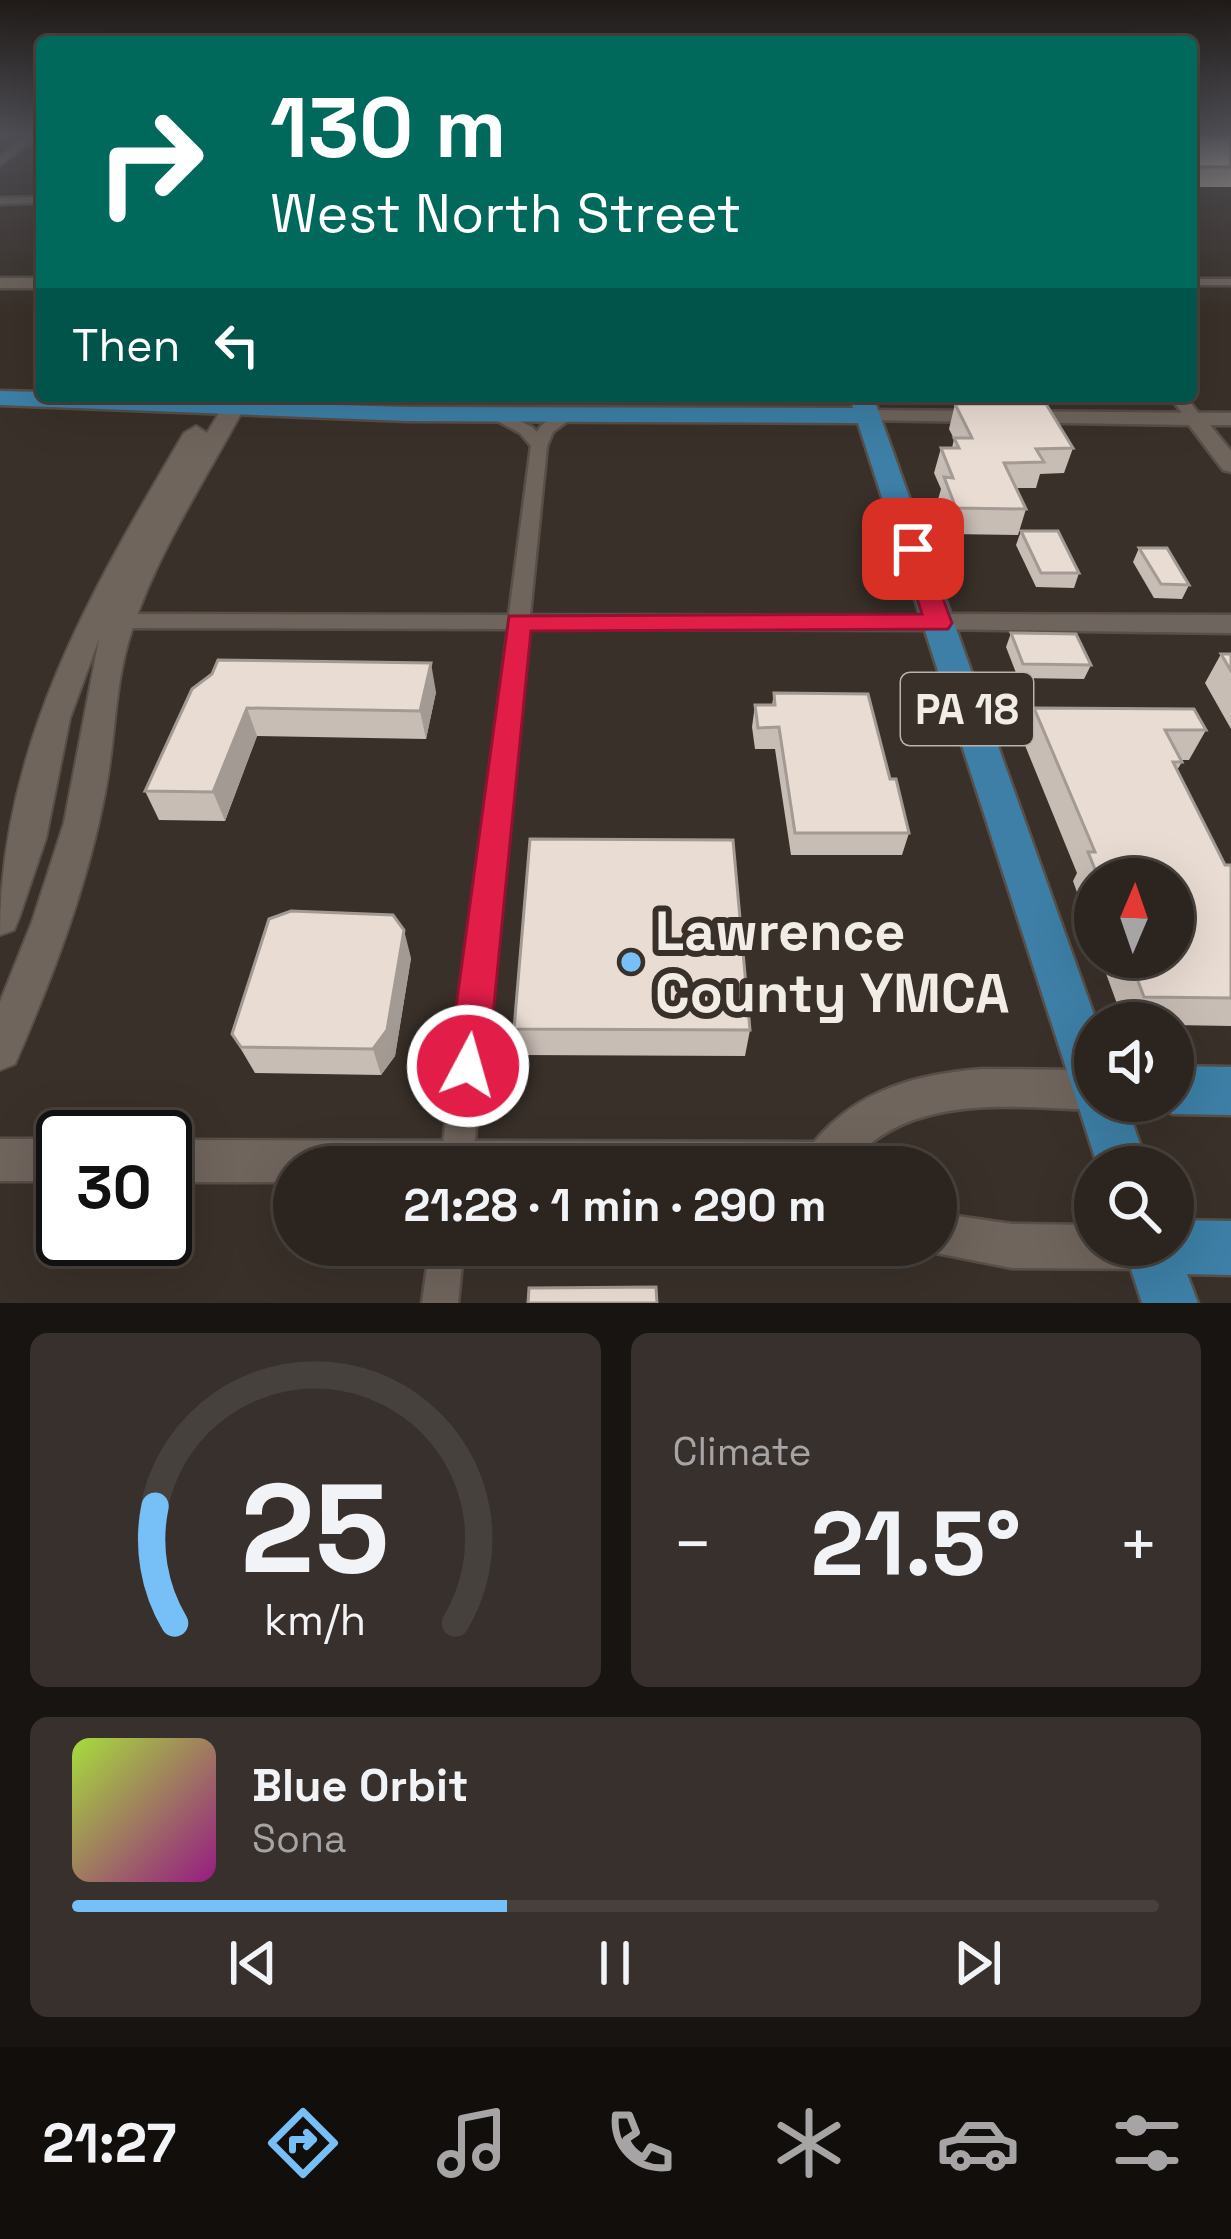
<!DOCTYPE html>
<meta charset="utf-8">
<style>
body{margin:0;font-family:"Space Grotesk",sans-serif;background:#37302c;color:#f1f3f6;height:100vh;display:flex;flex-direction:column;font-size:45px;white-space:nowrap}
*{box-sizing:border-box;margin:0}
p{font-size:39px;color:#a6a4a4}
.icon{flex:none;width:66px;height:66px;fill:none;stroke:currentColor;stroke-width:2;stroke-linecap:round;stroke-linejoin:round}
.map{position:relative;height:1303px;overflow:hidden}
.side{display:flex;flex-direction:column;gap:30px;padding:30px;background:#181411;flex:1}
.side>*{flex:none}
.top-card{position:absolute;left:36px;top:36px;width:1161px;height:366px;border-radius:12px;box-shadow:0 12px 48px #0002,0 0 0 3px #47413d;background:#00695c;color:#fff;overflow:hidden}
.needle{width:78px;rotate:2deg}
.fabs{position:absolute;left:1074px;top:858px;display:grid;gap:24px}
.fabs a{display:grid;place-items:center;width:120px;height:120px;border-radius:50%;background:#2b241f;box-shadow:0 12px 48px #0002,0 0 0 3px #47413d;font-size:60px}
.speed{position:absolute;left:36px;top:1110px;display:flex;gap:24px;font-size:60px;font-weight:700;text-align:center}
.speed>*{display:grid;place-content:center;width:156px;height:156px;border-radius:50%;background:#2b241f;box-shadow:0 12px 48px #0002,0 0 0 3px #47413d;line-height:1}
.speed .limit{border:6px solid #111;border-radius:18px;background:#fff;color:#111}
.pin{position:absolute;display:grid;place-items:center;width:102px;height:102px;color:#fff;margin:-51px;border-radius:24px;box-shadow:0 6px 18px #0006}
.me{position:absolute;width:132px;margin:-66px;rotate:6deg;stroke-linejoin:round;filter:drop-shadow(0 0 9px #0008)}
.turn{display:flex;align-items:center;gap:42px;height:252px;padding:0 36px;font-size:54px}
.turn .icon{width:156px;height:156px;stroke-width:2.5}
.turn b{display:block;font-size:84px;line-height:102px}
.then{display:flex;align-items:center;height:114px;padding:0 36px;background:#0003;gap:24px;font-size:45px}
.big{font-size:90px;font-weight:800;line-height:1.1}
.side .tile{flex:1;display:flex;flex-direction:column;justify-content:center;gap:18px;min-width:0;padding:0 42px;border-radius:18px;background:#37302c}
.side .dial{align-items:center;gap:0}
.dial svg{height:312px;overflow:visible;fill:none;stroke:#47413d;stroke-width:7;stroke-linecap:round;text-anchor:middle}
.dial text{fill:#f1f3f6;stroke:none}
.song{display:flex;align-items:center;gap:36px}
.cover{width:144px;height:144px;border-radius:18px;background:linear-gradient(135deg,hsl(80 70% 55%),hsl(310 70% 35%))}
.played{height:12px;border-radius:6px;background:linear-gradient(90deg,#77bff7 40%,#47413d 40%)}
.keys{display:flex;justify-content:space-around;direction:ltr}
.heat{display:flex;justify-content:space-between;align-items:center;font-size:66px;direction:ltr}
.side .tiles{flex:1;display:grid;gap:30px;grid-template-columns:1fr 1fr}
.tile:last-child{grid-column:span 2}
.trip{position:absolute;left:273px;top:1146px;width:684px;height:120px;border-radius:60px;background:#2b241f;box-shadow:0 12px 48px #0002,0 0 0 3px #47413d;font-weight:800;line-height:120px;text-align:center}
.tabs{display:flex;height:192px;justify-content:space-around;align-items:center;background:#110e0c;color:#a6a4a4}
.tabs .icon{width:84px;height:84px}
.tabs .active{color:#77bff7}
.tabs b{font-size:54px;color:#f1f3f6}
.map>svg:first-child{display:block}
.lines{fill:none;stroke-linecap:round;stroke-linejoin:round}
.pedestrian-casing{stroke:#574f49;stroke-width:5}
.minor-casing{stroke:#574f49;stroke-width:5}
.tertiary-casing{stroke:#574f49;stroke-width:5}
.secondary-casing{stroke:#574f49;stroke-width:4}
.primary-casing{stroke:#574f49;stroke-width:5}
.pedestrian{fill:#70655d;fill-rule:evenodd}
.minor{fill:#70655d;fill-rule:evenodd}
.tertiary{fill:#70655d;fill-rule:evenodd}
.secondary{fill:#70655d;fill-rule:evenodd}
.primary{fill:#3d7fa6;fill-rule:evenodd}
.wall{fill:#c8bdb5}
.shaded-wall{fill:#a39a94}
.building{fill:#e9dcd3;stroke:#a39a94;stroke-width:3}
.route{fill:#e11d48;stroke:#92132f;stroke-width:3}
.poi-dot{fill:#77bff7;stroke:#393029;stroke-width:4.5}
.labels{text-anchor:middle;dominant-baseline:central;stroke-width:12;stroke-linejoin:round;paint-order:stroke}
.shield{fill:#393029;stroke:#bab4ae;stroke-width:3}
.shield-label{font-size:42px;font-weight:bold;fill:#f2ece7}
.near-poi-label{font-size:54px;font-weight:bold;fill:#f2ece7;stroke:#393029;text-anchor:start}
</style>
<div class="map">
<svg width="1231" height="1303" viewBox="0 0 1231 1303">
<rect width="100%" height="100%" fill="#393029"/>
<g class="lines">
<defs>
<path id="pedestrian" d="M 1191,279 L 1231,279 L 1231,285 L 1191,285 Z"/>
<path id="minor" d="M 30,134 L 41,134 L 0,165 L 0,157 Z
M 42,197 L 42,203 L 0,204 L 0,198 Z
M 499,396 L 520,396 L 505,404 L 500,402 Z
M 574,396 L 597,396 L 599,399 L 591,404 Z
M 1169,396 L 1185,396 L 1203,419 L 1201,422 L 1189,422 Z
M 498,410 L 532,427 L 537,432 C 542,422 557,413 568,410 L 576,415 L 553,432 L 547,446 L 530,615 L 938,616 L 948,623 L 938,630 L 528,629 L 472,1167 L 440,1167 L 508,629 L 111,628 L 101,621 L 111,614 L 509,615 L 531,446 L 520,433 L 492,418 L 492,412 Z
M 430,1245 L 464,1245 L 458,1303 L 422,1303 Z"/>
<path id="tertiary" d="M 0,278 L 42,278 L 42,288 L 0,288 Z
M 868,410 L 1231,413 L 1231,425 L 1210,425 L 1231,451 L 1231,472 L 1223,470 L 1189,425 L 861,420 L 861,412 Z
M 938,614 L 1231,615 L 1231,633 L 929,629 L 925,623 Z
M 982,1069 L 1095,1070 L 1095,1101 L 1110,1101 L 1095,1110 C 1009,1107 906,1092 847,1167 L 294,1167 L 294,1182 L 165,1182 L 165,1140 L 814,1142 C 858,1090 916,1074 982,1069 Z
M 0,1139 L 63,1139 L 63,1181 L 0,1181 Z
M 936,1213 L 1012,1224 L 1095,1225 L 1095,1245 L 1173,1247 L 1167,1263 L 1151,1269 L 1012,1268 L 921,1250 L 918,1245 L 936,1245 Z"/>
<path id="secondary" d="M 221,396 L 243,396 L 244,408 C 205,480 158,551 132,630 C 114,683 116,738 105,793 C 87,887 53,976 15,1064 L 0,1070 L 0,1002 L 32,922 L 64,823 L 99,639 L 70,718 L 46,838 L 19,918 L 14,930 L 0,935 C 0,746 91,591 184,433 L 196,426 L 207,433 L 222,408 Z"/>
<path id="primary" d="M 0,391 L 42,392 L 42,396 L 407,407 L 853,408 L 851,396 L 873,396 L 1097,1023 L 1095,1101 L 1125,1101 L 1148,1167 L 1098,1167 L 858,423 L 407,421 L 0,405 Z
M 1173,1066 L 1231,1067 L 1231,1115 L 1173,1114 L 1156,1107 L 1153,1101 L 1173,1101 Z
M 1173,1220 L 1231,1221 L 1231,1275 L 1187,1274 L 1198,1303 L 1142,1303 L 1123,1245 L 1173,1245 Z"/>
</defs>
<use href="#pedestrian" class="pedestrian-casing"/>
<use href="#minor" class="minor-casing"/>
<use href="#tertiary" class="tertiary-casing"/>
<use href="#secondary" class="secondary-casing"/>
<use href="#primary" class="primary-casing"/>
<use href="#pedestrian" class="pedestrian"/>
<use href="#minor" class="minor"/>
<use href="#tertiary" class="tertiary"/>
<use href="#secondary" class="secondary"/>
<use href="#primary" class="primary"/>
</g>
<path class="wall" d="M 1191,134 L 1231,137 L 1231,187 L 1191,187 Z
M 966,396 L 1014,396 L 1016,400 L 1015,404 L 1073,448 L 1064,473 L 1040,474 L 1036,488 L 1016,488 L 1026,509 L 1018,535 L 949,534 L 937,503 L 941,489 L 934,473 L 941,448 L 952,448 L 954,439 L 949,429 L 955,404 L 971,404 Z
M 1052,396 L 1099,396 L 1096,404 L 1057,404 Z
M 1021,531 L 1079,573 L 1074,588 L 1036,587 L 1016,545 Z
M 1139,548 L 1189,585 L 1182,599 L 1154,598 L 1133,562 Z
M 1011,633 L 1091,665 L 1084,679 L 1018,678 L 1006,647 Z
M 1221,654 L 1231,654 L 1231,729 L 1205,683 Z
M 192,689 L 436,692 L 426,739 L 257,736 L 225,821 L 159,820 L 145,791 Z
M 774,693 L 890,779 L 909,833 L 902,855 L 791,855 L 775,749 L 755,749 L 752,727 L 755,705 L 772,705 Z
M 1034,708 L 1206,730 L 1189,760 L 1181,760 L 1182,762 L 1177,770 L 1225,865 L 1231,865 L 1231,1026 L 1173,1025 L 1173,1023 L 1124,1023 L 1100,957 L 1173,957 L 1173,879 L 1095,879 L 1095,943 L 1073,881 L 1077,873 L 1022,738 Z
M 411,958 L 395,1056 L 381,1075 L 255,1073 L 232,1034 Z
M 514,1029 L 750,1030 L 745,1056 L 518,1055 Z"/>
<path class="shaded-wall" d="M 431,663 L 436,692 L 426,739 L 420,711 Z
M 247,708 L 257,736 L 225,821 L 213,792 Z
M 404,930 L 411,958 L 395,1056 L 381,1075 L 373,1049 Z"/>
<path class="building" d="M 1191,134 L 1231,137 L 1231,167 L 1191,167 Z
M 971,396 L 1014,396 L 1016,400 L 973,400 Z
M 955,404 L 1046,404 L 1073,448 L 1036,449 L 1044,462 L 1004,463 L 1026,509 L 956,508 L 944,477 L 953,478 L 941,448 L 959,448 L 954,438 L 972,438 Z
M 1021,531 L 1058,531 L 1079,573 L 1041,573 Z
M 1139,548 L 1167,548 L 1189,585 L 1161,584 Z
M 1011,633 L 1076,634 L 1091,665 L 1023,664 Z
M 1221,654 L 1231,654 L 1231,671 Z
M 218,660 L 431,663 L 420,711 L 247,708 L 213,792 L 145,791 L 192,689 L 212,674 Z
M 774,693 L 868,694 L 890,779 L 896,779 L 909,833 L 795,833 L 779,727 L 758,728 L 755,705 L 775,705 Z
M 1034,708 L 1194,709 L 1206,730 L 1165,730 L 1182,762 L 1173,762 L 1225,865 L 1231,865 L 1231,998 L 1144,997 L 1129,957 L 1173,957 L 1173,879 L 1099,879 L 1088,852 L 1095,852 Z
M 530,839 L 733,840 L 750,1030 L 514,1029 Z
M 291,911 L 393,915 L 404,930 L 387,1030 L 373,1049 L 241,1047 L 232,1034 L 269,919 Z
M 656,1287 L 657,1303 L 528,1303 L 529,1288 Z"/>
<linearGradient id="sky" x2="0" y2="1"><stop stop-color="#1f1a17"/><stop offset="0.42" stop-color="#4e4e54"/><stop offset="1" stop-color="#4e4e54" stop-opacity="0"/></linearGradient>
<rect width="1231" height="317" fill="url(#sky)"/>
<path class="route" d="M 913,542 L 925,549 L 952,623 L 948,629 L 531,631 L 488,1066 L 482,1079 L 468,1085 L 454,1079 L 448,1066 L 509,616 L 922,614 L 901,549 Z"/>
<circle class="poi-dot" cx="631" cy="962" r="12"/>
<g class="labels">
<rect class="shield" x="901" y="673" width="132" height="72" rx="9"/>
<g class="shield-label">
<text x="967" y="709">PA 18</text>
</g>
<g class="near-poi-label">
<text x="655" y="931">Lawrence<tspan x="655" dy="62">County YMCA</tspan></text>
</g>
</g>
</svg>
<div class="fabs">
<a><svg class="needle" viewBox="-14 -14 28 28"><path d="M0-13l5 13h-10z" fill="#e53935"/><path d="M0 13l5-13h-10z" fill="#a6a4a4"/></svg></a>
<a><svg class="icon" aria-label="sound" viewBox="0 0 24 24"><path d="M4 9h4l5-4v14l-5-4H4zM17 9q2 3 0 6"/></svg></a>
<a><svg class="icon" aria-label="search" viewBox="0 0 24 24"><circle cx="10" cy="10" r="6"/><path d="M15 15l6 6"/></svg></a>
</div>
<div class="speed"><div class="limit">30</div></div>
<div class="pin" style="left:913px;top:549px;background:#d93025"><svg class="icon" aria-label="arrive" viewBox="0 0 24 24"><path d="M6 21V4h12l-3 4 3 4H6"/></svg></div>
<svg class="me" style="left:468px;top:1066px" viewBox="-20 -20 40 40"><circle r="17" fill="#e11d48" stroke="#fff" stroke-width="3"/><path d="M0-11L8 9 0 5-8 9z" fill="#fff"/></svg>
<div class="trip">21:28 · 1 min · 290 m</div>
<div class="top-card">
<div class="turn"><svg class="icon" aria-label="right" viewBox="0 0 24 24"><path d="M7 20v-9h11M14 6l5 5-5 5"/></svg><div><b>130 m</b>West North Street</div></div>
<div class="then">Then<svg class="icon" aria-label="left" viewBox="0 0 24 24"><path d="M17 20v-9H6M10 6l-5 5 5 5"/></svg></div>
</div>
</div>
<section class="side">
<div class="tiles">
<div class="tile dial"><svg viewBox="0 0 100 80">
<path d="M14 69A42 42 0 1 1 86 69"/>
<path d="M14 69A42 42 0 0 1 9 39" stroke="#77bff7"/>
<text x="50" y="56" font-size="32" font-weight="700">25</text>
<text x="50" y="72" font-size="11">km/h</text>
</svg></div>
<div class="tile"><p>Climate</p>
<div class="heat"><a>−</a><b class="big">21.5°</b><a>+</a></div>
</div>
<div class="tile">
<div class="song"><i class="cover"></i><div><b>Blue Orbit</b><p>Sona</p></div></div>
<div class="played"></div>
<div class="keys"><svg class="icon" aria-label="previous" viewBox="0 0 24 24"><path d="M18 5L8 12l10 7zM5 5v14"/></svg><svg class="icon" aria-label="pause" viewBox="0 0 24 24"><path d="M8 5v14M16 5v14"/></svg><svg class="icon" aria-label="next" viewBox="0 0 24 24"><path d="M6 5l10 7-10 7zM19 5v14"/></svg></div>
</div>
</div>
</section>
<nav class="tabs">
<b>21:27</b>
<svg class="icon active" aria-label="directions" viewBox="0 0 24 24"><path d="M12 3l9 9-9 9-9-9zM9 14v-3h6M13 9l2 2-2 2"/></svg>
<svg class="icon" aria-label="music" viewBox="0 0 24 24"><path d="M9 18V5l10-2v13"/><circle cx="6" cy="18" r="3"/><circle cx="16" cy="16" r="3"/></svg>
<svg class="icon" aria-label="phone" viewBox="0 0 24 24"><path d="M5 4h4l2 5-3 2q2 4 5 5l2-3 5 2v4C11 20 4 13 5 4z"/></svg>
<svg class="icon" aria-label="climate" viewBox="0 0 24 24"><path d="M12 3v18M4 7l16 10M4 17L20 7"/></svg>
<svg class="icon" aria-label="car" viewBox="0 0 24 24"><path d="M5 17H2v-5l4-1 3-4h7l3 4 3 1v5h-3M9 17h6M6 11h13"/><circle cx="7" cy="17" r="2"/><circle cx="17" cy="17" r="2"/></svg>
<svg class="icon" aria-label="filters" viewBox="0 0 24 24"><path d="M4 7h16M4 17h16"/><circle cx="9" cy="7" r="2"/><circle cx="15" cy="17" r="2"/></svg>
</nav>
